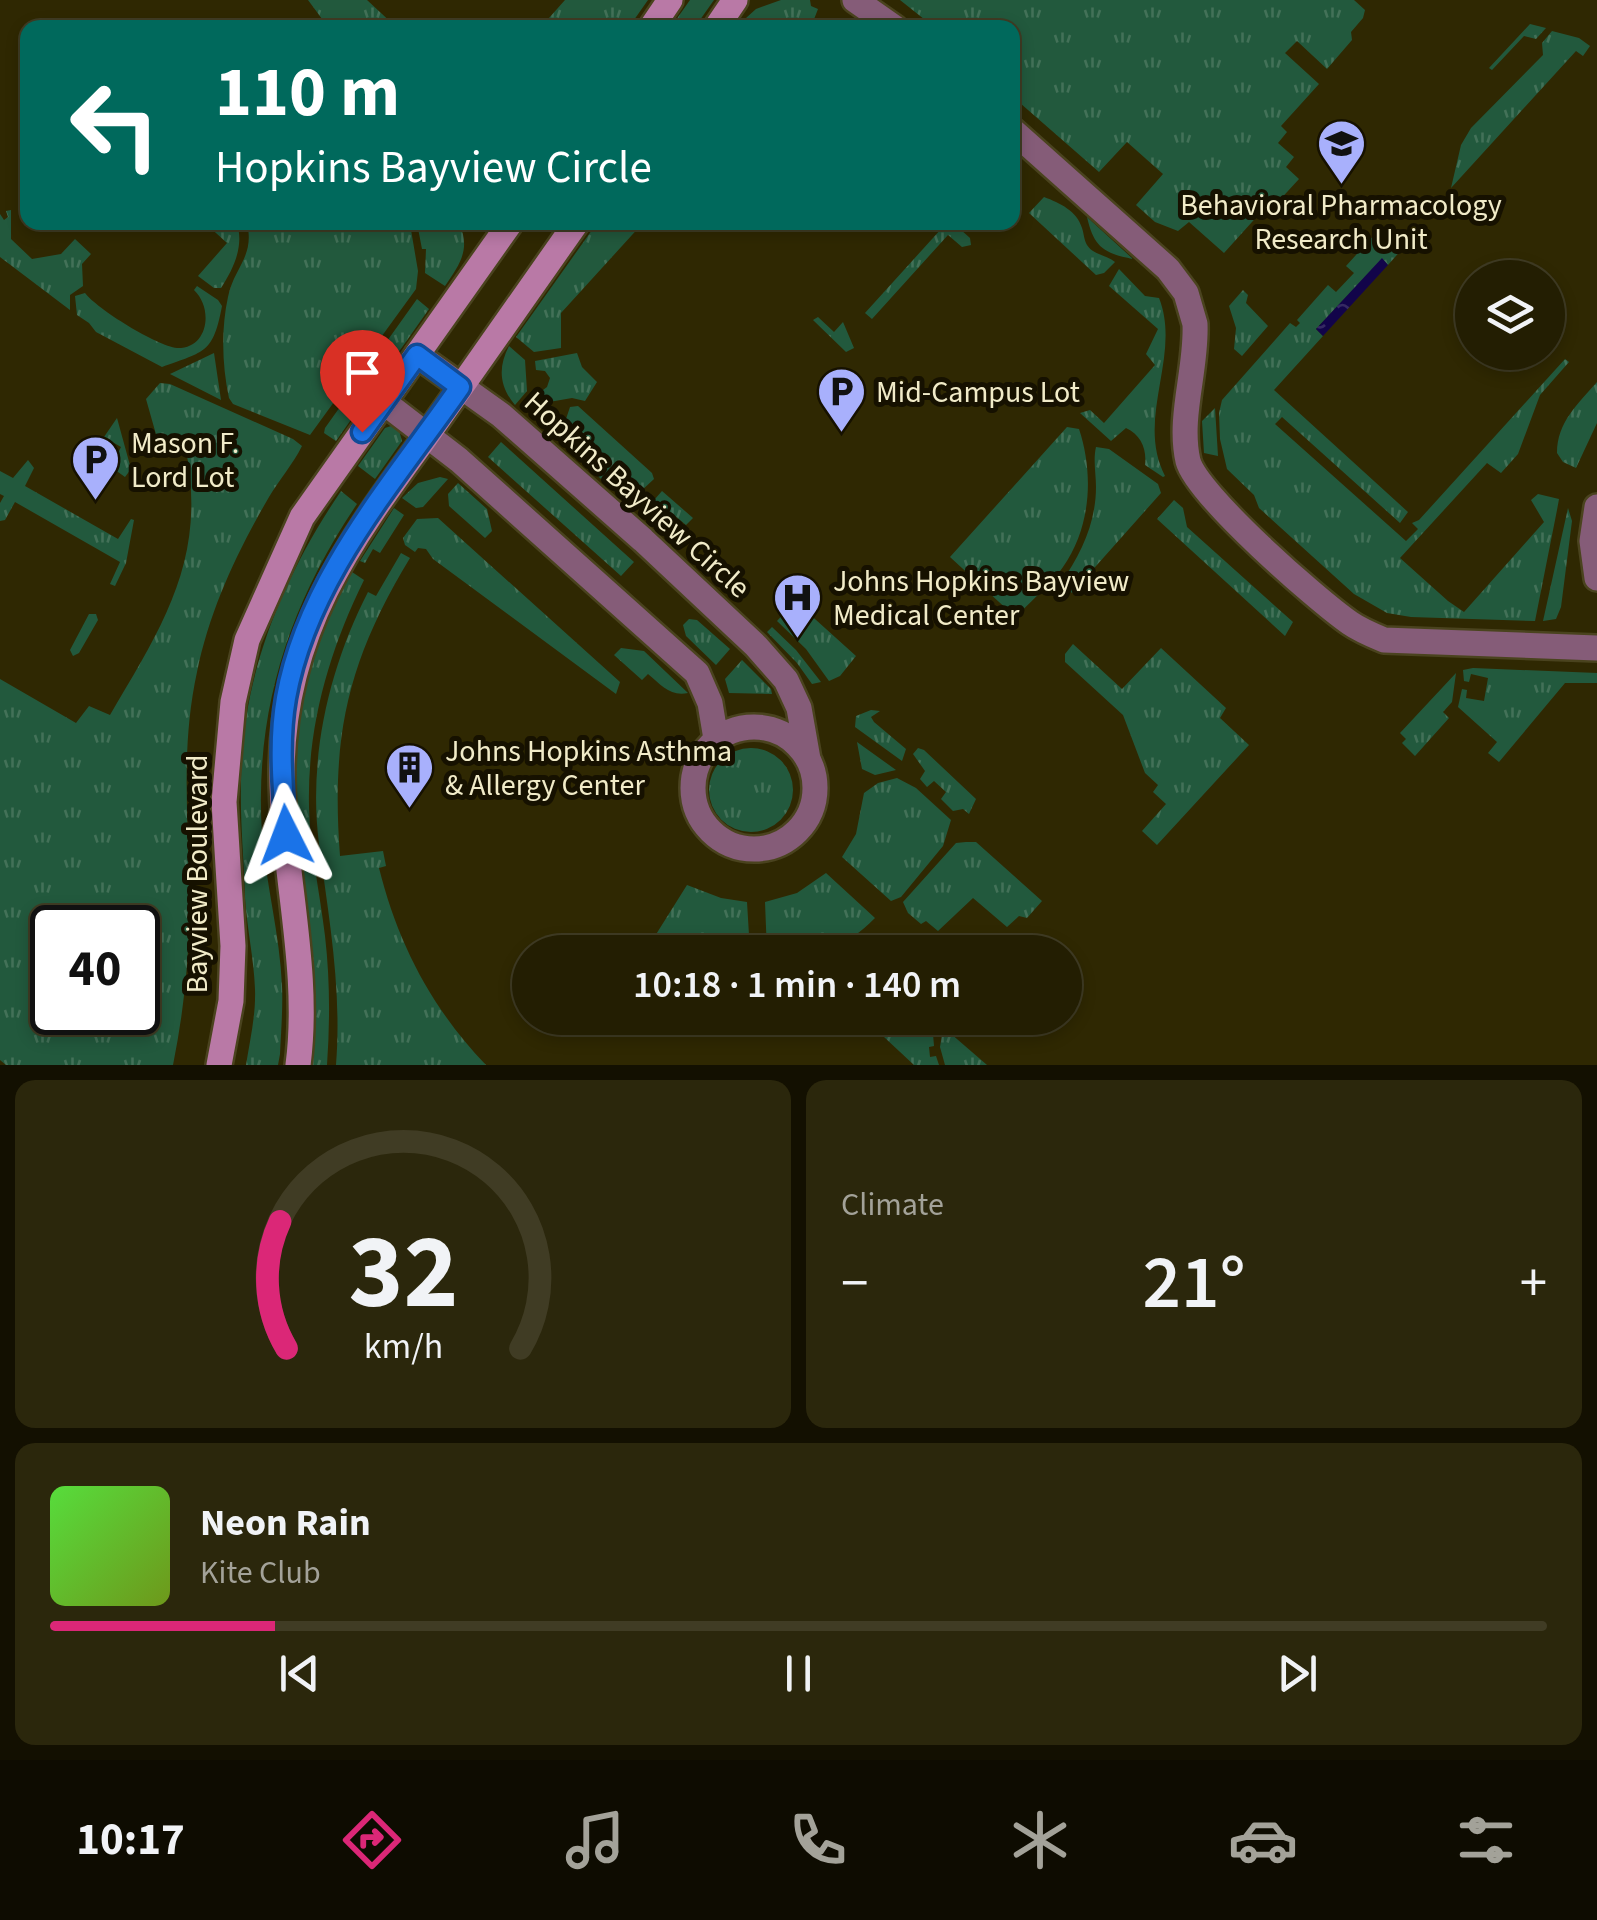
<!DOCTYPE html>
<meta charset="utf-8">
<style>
body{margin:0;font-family:"Source Sans 3",sans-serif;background:#2b270c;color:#f1f3f6;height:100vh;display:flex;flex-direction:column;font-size:38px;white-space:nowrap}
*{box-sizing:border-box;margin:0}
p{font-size:32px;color:#a3a299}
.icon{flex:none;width:55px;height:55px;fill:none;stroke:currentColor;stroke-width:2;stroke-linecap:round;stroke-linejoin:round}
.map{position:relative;height:1065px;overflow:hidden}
.panel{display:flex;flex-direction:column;gap:15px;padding:15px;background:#131001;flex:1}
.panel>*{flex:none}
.hud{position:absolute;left:20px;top:20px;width:1000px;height:210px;border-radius:20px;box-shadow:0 5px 15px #0003,0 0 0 2px #403c24;background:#00695c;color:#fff;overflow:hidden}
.buttons{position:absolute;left:1455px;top:260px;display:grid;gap:20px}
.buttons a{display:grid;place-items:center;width:110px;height:110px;border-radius:50%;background:#231e02;box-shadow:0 5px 15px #0003,0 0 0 2px #403c24;font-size:50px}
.speed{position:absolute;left:30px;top:905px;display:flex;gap:20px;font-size:50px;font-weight:700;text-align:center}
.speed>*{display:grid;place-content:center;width:130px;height:130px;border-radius:50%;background:#231e02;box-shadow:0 5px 15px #0003,0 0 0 2px #403c24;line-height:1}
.speed .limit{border:5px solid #111;border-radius:15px;background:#fff;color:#111}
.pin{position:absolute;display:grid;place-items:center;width:85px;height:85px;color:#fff;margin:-102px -42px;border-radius:50% 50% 50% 0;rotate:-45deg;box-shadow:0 0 10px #0007}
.pin .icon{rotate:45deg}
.me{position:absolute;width:110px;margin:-55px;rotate:357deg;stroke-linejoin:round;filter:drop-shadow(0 0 8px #0008)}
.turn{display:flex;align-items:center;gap:35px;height:210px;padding:0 30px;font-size:45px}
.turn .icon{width:130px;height:130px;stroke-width:2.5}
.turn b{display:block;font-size:70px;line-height:85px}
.big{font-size:75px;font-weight:600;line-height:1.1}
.panel .tile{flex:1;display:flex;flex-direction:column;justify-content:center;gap:15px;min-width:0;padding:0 35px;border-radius:20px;background:#2b270c}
.panel .dial{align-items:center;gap:0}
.dial svg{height:260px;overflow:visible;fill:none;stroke:#403c24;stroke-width:7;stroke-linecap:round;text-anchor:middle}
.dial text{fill:#f1f3f6;stroke:none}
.song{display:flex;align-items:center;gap:30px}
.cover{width:120px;height:120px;border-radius:15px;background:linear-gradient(135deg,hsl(110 70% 55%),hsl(80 70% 35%))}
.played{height:10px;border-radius:5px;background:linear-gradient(90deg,#db2777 15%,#403c24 15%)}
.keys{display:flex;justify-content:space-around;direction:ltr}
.heat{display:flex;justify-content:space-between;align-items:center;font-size:55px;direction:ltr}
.panel .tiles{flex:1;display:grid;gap:15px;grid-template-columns:1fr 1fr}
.tile:last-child{grid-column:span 2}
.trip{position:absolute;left:512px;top:935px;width:570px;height:100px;border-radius:50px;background:#231e02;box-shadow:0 5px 15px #0003,0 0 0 2px #403c24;font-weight:600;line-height:100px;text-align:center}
.dock{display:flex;height:160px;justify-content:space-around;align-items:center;background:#0e0c01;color:#a3a299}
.dock .icon{width:70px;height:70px}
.dock .active{color:#db2777}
.dock b{font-size:45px;color:#f1f3f6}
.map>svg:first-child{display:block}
.grass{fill:url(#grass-tufts);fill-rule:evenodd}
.water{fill:url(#water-ripples)}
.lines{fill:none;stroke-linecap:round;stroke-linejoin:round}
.street-casing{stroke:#4a431e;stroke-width:30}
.secondary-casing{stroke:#4a431e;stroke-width:30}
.street{stroke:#855c78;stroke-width:25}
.secondary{stroke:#b979a6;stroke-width:25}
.route-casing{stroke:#114b97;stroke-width:25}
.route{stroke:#1a73e8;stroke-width:18}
.labels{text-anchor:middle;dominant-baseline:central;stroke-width:10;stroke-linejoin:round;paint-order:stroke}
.poi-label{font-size:30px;fill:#f1ebc8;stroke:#161100;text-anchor:start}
.street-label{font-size:30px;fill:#f1ebc8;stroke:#161100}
</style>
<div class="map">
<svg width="1597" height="1065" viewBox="0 0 1597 1065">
<defs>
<pattern id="grass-tufts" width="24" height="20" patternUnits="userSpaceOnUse" patternTransform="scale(2.5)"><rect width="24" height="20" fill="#22593d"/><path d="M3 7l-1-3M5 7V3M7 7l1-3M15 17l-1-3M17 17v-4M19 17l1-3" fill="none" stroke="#437158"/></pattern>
<pattern id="water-ripples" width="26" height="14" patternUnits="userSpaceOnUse" patternTransform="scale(2.5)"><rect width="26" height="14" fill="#12044a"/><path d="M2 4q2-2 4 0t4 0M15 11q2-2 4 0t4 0" fill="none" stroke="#352963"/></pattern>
</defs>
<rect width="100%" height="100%" fill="#2f2802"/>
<path class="grass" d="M 308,0 L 367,0 L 396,27 L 328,27 Z
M 565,0 L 648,0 L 629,27 L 541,27 Z
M 690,0 L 714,0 L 695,27 L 671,27 Z
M 781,0 L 810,0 L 811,6 L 818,9 L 811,27 L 736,27 L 756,9 Z
M 900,0 L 1354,0 L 1365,10 L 1363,18 L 1351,32 L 1352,40 L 1327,69 L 1297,41 L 1285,53 L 1319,84 L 1281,126 L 1287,132 L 1278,143 L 1294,157 L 1286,167 L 1299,179 L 1276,204 L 1264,194 L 1254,205 L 1261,212 L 1224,253 L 1189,222 L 1178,231 L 1155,222 L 1136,205 L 1163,174 L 1127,142 L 1099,172 L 1013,97 L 1012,28 L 934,27 Z
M 1530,24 L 1546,28 L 1536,39 L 1524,36 L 1492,70 L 1489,68 Z
M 1552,31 L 1579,38 L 1590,46 L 1583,56 L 1576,51 L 1451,188 L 1461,145 L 1471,128 L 1543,55 L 1542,43 Z
M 1044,197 C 1060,203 1077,211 1082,228 C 1084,234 1084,240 1087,245 C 1093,255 1107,255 1115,262 L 1104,273 L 1096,275 L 1029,213 Z
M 11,210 L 11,239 L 32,259 L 61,254 L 75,239 L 91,254 L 82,264 L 83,286 L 70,295 L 70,310 L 0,257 L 0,214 L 4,220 L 8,217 L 6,211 Z
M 1087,217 L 1133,259 C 1103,253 1094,247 1087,217 Z
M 640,222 L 642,224 L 561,313 L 561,348 L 534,352 L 516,337 L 597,223 Z
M 952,222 L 970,238 L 971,245 L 962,247 L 948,235 L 872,319 L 865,313 L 942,228 Z
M 205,223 L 237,223 C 244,246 234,268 221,288 L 214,288 L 198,276 L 227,243 Z
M 247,223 L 410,224 L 418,271 L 416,289 L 310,435 L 233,404 L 229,398 C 222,366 221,329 228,297 C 234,267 255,257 247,223 Z
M 417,223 L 459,223 C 471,249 460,264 445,286 L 425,273 L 426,249 L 422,249 Z
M 1376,233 L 1385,233 L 1403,248 L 1388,265 L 1382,259 L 1316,329 L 1323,336 L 1274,390 L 1408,512 L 1400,523 L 1282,417 L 1275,424 L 1406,541 L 1418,529 L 1412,523 L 1419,520 L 1565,359 L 1569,362 L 1540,395 L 1518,454 L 1501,473 L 1487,463 L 1400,558 L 1448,601 L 1464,612 L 1544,522 L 1531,500 L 1538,494 L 1559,499 L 1557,510 L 1535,621 L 1411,617 L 1387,613 L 1354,594 L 1259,508 L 1254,495 L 1227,469 L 1220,439 L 1219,413 L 1222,400 L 1290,323 L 1296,327 L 1300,323 L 1297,320 L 1328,285 L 1336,292 L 1354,273 L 1346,266 Z
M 1119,269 L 1145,296 L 1159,298 C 1182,356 1135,418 1165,476 L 1163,477 L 1145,465 C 1147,449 1141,435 1126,428 L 1111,441 L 1080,413 L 1090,410 L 1104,423 L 1155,365 L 1146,354 L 1158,329 L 1109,286 Z
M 197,286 L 218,300 L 222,306 C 213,353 206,351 162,367 L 96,332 L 89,323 L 77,315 L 75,296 L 85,293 C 97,309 157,346 177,348 C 208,349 214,309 194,290 Z
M 1243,290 L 1248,295 L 1246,303 L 1268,326 L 1242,356 L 1234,349 L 1236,328 L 1229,306 Z
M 417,299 L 429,309 L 336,441 L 324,433 L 325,428 Z
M 818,317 L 834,332 L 843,322 L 854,348 L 846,352 L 813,320 Z
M 509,346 L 525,360 L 527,391 L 515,405 C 499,386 498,367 509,346 Z
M 214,353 L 221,400 L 170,374 Z
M 577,353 L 582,367 L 597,382 L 585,401 L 572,398 L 549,402 L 539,393 L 547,387 L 550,378 L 545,371 L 536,370 L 535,361 Z
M 1597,382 L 1597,423 L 1576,468 L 1563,462 L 1557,453 C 1557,422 1578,404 1597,382 Z
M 160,383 L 170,384 L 293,439 L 302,446 C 293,464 279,480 269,497 C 237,552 210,609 197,672 C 180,750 189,821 189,899 C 190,955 184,1010 173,1065 L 6,1065 L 0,1060 L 0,679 L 76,723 L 89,706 L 110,715 C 163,625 207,559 186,450 L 166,454 L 161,452 L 146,399 ZM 52,928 L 138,928 L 138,1012 L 52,1012 Z
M 578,406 L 652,473 L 654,479 L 628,503 L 571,452 L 566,419 L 570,407 Z
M 1215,408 L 1218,456 L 1204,453 L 1202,421 Z
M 117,418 L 131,469 L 125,477 L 111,467 L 121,447 L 104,437 Z
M 391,426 L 399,430 L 402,441 L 375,479 L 358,466 L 385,428 Z
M 1067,427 L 1079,429 C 1094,474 1091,527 1063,567 C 1052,583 1034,598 1020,613 L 1011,613 L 950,557 Z
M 501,442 L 634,562 L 621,576 L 488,457 Z
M 1096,447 L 1109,449 L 1158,484 L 1161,493 L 1072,593 L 1061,583 C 1081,554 1096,523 1096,487 C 1096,474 1093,460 1096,447 Z
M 28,460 L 34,468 L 25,486 L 118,539 L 131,519 L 134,520 L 126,563 L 115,586 L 110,584 L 120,562 L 15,502 L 5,520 L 0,521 L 0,503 L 4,496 L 0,494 L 0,471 L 13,478 Z
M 440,477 L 448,479 L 423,507 L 416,508 L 402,498 L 418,483 Z
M 458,483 L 487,509 L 492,531 L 485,538 L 449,506 L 448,494 Z
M 341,491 L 357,504 C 289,604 254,712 262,834 C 266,885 280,935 282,986 C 283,1008 281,1032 280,1054 L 278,1065 L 246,1065 C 250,1040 256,1015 255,989 C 254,959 247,929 245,898 C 244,860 240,822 241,783 C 241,677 282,578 341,491 Z
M 662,491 L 693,518 L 686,525 L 669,511 L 654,527 L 641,515 Z
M 1174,500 L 1183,508 L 1187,527 L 1293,622 L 1285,636 L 1157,519 Z
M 394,508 L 404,515 L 380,553 L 373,549 L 365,563 L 360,561 Z
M 1568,508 L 1572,521 L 1561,607 L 1556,619 L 1543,621 Z
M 438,518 L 620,682 L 616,694 L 433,559 L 426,549 L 418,548 L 415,552 L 405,545 L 403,538 L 417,519 Z
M 401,553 L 410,558 C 347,662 331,737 340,856 L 383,851 L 386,866 L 379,868 C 398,944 432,1009 486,1065 L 336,1065 C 342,989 329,919 319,844 C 308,758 329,668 368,592 L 376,596 Z
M 352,572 L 364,580 C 329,651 307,727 309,807 C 310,850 320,893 325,936 C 330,979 330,1022 327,1065 L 312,1065 C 314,1019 315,974 309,928 C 304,885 296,842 294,799 C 291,722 314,638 352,572 Z
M 795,601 L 856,656 L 840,676 L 829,681 L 806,649 L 777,621 Z
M 89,614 L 96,614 L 98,620 L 79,653 L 73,656 L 70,650 Z
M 689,619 L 697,620 L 730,649 L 716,665 L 686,636 L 683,625 Z
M 772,627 L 796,650 L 821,682 L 812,684 L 797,663 L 767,632 Z
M 1073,644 L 1122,689 L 1161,648 L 1226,708 L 1220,718 L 1249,745 L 1157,845 L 1142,831 L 1166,804 L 1153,792 L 1158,785 L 1145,773 L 1123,715 L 1065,662 L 1065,654 Z
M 621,648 L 644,651 L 688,693 C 671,697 661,685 648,674 L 642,680 L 614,655 Z
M 742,660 L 771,689 L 772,694 L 729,693 L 725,679 Z
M 1473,668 L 1597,673 L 1597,683 L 1565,683 L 1499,762 L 1488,753 L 1497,742 L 1458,707 L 1462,689 L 1467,690 L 1466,698 L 1484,701 L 1488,678 L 1471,674 L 1469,682 L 1464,681 L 1463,670 Z
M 1456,673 L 1452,702 L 1443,712 L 1449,718 L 1415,756 L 1402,743 L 1406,739 L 1400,733 Z
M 871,710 L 880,711 L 871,717 L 874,722 L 906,749 L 902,761 L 855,727 L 856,716 Z
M 857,742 L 896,770 L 875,775 L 862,769 Z
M 918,748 L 924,750 L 976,799 L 969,814 L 963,809 L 953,811 L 941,799 L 946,792 L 934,781 L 927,787 L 920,779 L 925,771 L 913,754 Z
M709 790a42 42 0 1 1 84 0a42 42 0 1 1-84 0Z
M 897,778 L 916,788 L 951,820 L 943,846 L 901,897 L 891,901 L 842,857 L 856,834 L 864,793 L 878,783 Z
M 966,842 L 976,842 L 1042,901 L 1027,918 L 1019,916 L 1007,927 L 973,898 L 938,931 L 926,921 L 921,924 L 908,913 L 903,902 L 956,843 Z
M 826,873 L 875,918 C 840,954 814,953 767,952 L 765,902 L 797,893 Z
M 687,885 L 721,898 L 747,902 L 750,952 L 724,952 L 705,946 L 703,952 L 627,952 L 643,936 L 655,936 Z
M 950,1033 L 987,1065 L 945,1065 L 940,1047 L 942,1035 Z
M 933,1034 L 934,1046 L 929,1047 L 930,1057 L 936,1056 L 939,1065 L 914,1065 L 884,1037 Z"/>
<path class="water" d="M 1382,258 L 1388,265 L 1323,336 L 1316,329 Z"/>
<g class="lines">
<defs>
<path id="street" d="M 855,0 L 895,28
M 1012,130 L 1168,269 L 1186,293 L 1195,324 C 1197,369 1178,417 1188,461 C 1197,495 1317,600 1350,623 C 1360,630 1372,635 1384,640 L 1597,648
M 417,355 L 501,415 L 643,540 L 756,646 L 786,680 L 799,708 L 808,759
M 385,403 L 459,460 L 697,673 L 710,703 L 716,739
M 1597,507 L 1592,541 L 1597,578
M693 788a61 61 0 1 1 122 0a61 61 0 1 1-122 0Z"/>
<path id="secondary" d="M 651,28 L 670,0
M 716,28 L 735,0
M 219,1065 L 231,1001 L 233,946 L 224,802 L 233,702 L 247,640 L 302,517 L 511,222
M 298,1065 C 311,967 281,867 282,769 C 284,630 350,541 428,434 C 478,364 527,293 577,222"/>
</defs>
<use href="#street" class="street-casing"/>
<use href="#secondary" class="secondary-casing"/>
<use href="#street" class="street"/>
<use href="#secondary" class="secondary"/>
</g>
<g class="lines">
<defs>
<path id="route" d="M 286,835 C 283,790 278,743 286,698 C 307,579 394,482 460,387 L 417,355 L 362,432"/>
</defs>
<use href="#route" class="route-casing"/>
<use href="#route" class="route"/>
</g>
<defs>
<symbol id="university-pin" viewBox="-11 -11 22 30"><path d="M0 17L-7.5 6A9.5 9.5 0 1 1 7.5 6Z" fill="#a8b0fc" stroke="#161100"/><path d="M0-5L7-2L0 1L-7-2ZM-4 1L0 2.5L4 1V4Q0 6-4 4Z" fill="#111"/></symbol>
<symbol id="parking-pin" viewBox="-11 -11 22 30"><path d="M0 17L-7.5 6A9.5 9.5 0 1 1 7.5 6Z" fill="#a8b0fc" stroke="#161100"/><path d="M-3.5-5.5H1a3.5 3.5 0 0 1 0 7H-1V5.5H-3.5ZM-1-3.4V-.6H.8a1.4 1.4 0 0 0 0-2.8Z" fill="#111"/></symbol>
<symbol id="hospital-pin" viewBox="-11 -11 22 30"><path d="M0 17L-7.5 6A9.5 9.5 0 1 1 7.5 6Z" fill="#a8b0fc" stroke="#161100"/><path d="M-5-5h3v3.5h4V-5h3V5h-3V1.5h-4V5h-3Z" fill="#111"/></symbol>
<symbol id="building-pin" viewBox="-11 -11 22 30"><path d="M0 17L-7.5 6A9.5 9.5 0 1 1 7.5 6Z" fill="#a8b0fc" stroke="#161100"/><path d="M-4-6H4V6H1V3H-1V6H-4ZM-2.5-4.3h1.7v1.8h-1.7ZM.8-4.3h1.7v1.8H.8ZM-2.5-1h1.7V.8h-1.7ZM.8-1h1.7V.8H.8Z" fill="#111"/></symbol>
</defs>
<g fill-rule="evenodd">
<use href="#university-pin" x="1314" y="116" width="55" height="75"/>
<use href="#parking-pin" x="814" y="364" width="55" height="75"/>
<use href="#parking-pin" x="68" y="432" width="55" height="75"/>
<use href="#hospital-pin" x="770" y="570" width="55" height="75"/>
<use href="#building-pin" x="382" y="740" width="55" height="75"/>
</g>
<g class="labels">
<g class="poi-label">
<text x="1341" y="205" text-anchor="middle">Behavioral Pharmacology<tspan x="1341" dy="34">Research Unit</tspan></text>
<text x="876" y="392">Mid-Campus Lot</text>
<text x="131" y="443">Mason F.<tspan x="131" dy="34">Lord Lot</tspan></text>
<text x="833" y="581">Johns Hopkins Bayview<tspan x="833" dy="34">Medical Center</tspan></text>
<text x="445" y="751">Johns Hopkins Asthma<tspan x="445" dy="34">&amp; Allergy Center</tspan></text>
</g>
<g class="street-label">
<text transform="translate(637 495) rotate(42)">Hopkins Bayview Circle</text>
<text transform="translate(197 874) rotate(-90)">Bayview Boulevard</text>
</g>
</g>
</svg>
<div class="buttons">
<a><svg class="icon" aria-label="layers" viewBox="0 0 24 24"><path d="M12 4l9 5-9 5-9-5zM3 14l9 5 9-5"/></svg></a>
</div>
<div class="speed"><div class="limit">40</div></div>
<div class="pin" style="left:362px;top:432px;background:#d93025"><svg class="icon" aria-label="arrive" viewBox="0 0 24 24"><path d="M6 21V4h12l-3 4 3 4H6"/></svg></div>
<svg class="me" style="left:286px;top:835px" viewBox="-20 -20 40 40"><path d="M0-17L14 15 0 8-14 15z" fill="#1a73e8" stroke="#fff" stroke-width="4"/></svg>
<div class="trip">10:18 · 1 min · 140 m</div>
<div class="hud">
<div class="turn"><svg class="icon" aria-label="left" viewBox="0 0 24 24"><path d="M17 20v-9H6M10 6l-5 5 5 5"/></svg><div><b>110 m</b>Hopkins Bayview Circle</div></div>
</div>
</div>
<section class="panel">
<div class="tiles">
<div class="tile dial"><svg viewBox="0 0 100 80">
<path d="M14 69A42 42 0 1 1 86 69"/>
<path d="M14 69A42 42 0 0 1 12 30" stroke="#db2777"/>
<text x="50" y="56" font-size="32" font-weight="700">32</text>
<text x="50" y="72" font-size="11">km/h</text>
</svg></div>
<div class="tile"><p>Climate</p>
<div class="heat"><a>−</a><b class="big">21°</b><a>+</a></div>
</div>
<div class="tile">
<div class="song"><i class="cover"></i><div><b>Neon Rain</b><p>Kite Club</p></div></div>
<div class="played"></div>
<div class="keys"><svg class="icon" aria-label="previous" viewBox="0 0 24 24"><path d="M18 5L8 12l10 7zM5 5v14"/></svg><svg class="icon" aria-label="pause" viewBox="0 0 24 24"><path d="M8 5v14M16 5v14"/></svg><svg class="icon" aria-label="next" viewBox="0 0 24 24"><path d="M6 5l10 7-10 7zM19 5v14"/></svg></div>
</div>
</div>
</section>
<nav class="dock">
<b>10:17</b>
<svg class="icon active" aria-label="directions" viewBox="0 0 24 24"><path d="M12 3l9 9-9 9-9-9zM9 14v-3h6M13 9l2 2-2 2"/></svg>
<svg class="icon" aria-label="music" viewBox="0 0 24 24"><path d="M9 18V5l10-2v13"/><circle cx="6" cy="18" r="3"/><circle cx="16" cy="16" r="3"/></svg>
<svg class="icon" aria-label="phone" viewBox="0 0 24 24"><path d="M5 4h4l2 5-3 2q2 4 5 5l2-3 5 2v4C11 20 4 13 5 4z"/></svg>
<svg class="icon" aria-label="climate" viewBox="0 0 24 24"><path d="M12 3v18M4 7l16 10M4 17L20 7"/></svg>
<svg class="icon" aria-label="car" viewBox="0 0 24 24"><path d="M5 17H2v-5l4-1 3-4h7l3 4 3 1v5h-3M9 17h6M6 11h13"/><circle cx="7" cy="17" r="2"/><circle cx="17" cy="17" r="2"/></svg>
<svg class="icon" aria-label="filters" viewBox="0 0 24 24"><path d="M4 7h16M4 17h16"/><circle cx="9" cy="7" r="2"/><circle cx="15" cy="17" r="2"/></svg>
</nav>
